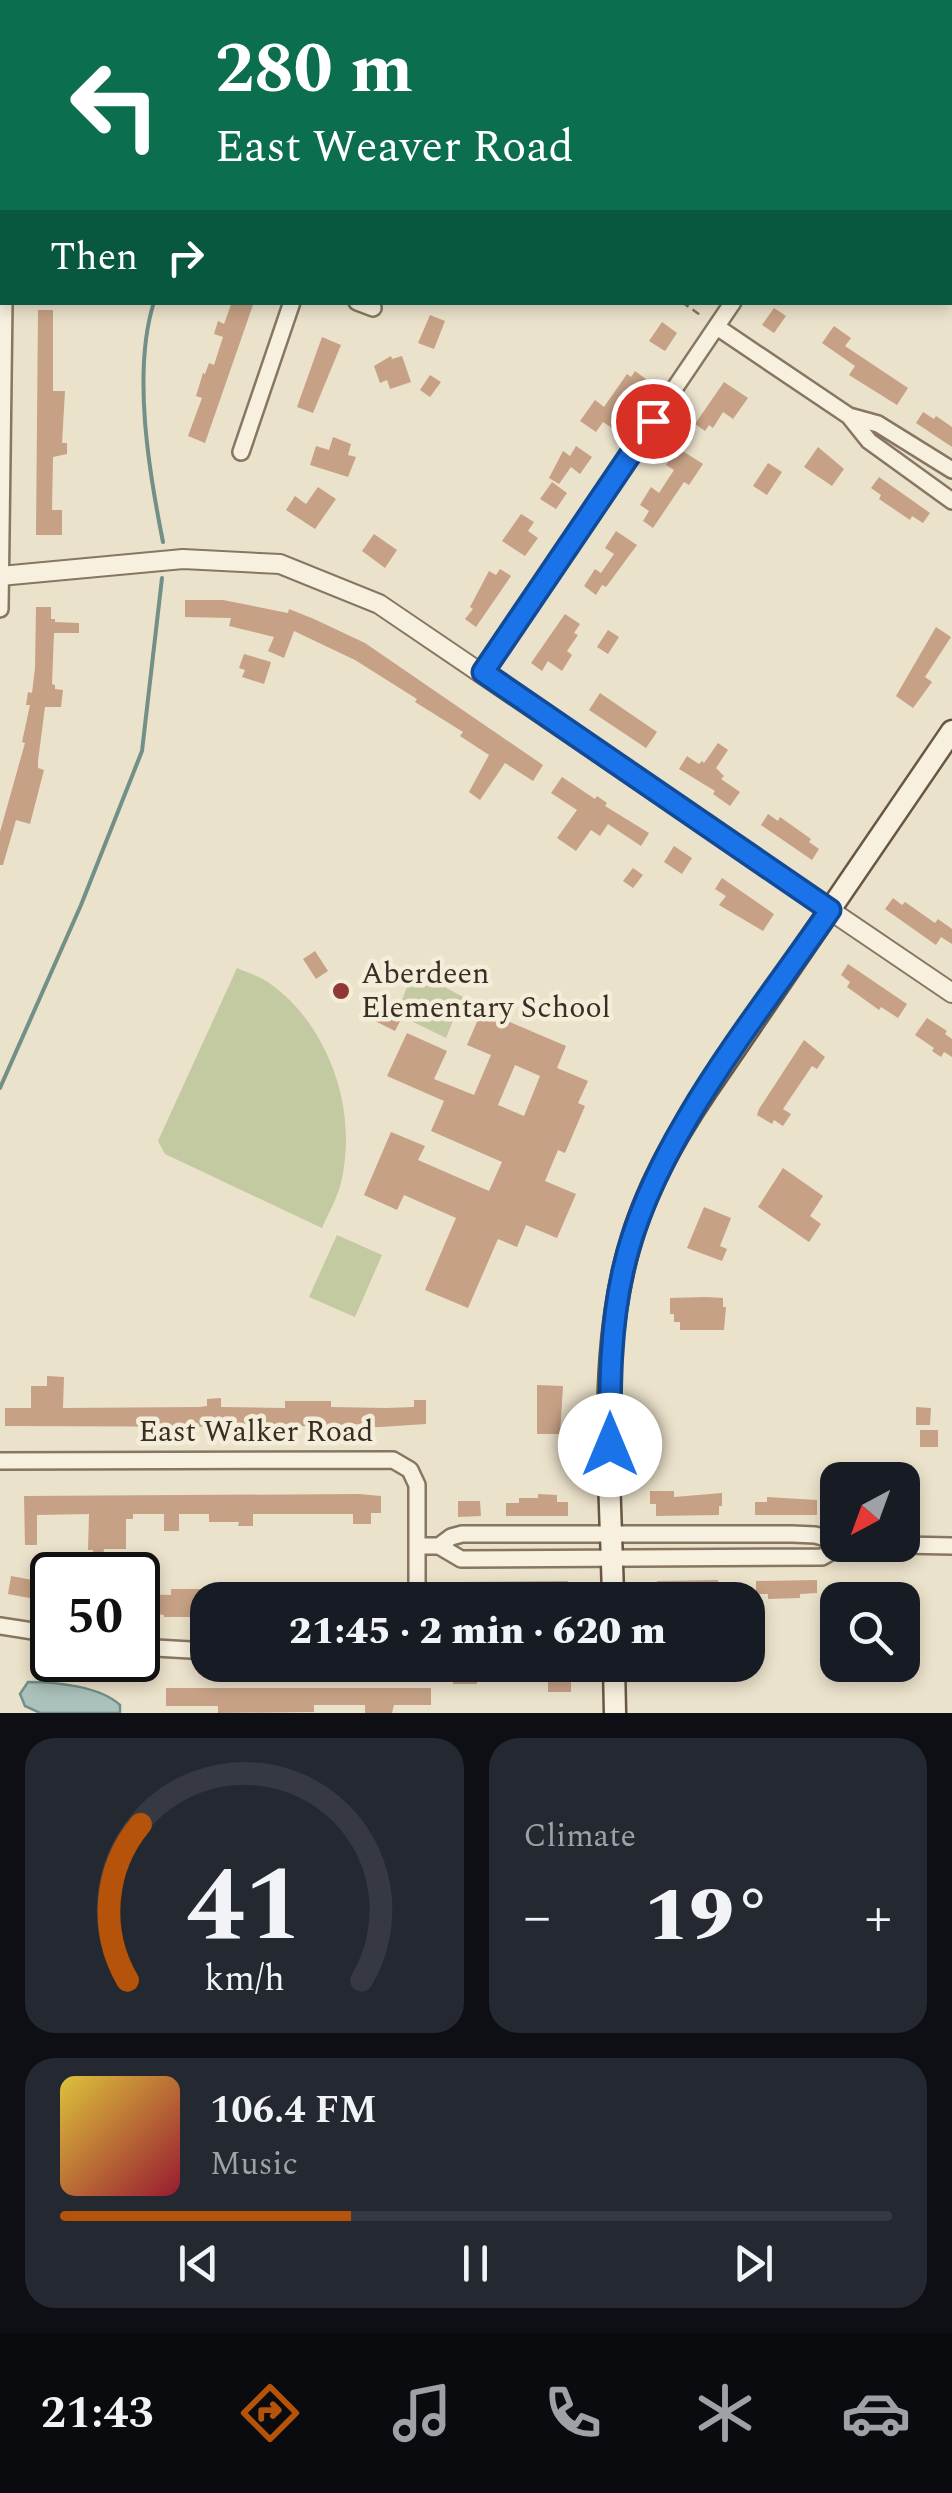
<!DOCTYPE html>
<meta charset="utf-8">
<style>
body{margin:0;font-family:Spectral,serif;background:#242831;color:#f1f3f6;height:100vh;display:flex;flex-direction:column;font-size:38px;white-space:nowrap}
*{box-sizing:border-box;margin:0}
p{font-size:32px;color:#9ea1a6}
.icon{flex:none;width:55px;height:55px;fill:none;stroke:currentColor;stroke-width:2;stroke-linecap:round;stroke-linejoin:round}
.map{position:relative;height:1713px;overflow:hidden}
.drawer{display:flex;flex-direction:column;gap:25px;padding:25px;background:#0d0f14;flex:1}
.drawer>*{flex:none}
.top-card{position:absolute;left:0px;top:0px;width:952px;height:305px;box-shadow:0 5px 15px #0003;background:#0b6e4f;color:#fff;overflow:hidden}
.needle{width:65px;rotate:221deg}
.fabs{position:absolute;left:820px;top:1462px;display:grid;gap:20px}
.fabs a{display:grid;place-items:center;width:100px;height:100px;border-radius:20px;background:#171b24;box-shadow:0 5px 15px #0003;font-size:50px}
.speed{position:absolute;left:30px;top:1552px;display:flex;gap:20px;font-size:50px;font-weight:700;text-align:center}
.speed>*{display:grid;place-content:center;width:130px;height:130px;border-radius:50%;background:#171b24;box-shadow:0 5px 15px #0003;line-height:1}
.speed .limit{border:5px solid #111;border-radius:15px;background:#fff;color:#111}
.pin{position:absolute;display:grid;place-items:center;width:85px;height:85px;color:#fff;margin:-42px;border:5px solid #fff;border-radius:50%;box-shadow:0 2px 10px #0007}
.me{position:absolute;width:110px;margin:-55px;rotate:0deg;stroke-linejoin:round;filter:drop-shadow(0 0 8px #0008)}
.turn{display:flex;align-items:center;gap:35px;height:210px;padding:0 50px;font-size:45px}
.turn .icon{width:130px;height:130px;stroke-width:2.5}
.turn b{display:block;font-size:70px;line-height:85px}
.then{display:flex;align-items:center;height:95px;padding:0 50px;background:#0003;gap:20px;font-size:38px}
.big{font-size:75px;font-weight:800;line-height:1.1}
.drawer .tile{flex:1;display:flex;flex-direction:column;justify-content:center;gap:15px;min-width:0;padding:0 35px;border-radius:30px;background:#242831}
.drawer .dial{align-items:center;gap:0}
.dial svg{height:260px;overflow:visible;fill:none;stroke:#363941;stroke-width:7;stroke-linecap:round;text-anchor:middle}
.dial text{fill:#f1f3f6;stroke:none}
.song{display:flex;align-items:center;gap:30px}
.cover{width:120px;height:120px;border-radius:15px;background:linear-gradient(135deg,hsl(50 70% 55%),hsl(350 70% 35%))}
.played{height:10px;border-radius:5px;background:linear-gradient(90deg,#b45309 35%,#363941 35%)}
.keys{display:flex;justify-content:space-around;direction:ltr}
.heat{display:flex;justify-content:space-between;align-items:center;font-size:55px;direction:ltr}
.drawer .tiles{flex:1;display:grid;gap:25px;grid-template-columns:1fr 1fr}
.tile:last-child{grid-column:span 2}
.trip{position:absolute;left:190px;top:1582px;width:575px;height:100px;border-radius:30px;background:#171b24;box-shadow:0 5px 15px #0003;font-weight:800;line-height:100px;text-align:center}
.tab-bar{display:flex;height:160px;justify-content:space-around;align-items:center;background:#090b0e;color:#9ea1a6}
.tab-bar .icon{width:70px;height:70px}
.tab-bar .active{color:#b45309}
.tab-bar b{font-size:45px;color:#f1f3f6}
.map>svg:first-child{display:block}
.green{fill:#c3c9a0}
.water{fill:#abc1bb;stroke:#728f88;stroke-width:2.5}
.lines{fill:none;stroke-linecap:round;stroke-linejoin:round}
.stream{stroke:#728f88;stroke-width:4}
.building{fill:#c6a185;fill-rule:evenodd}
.minor-casing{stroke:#877661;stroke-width:20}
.tertiary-casing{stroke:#877661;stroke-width:22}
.secondary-casing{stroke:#695744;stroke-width:25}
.path{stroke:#877661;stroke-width:2.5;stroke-dasharray:8 5;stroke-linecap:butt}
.minor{stroke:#f7f0de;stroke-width:15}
.tertiary{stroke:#f7f0de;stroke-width:18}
.secondary{stroke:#f7f0de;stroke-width:20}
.route-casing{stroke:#114b97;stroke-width:25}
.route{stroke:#1a73e8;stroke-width:18}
.poi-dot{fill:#913736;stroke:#f3edda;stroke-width:4}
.labels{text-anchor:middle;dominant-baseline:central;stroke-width:9;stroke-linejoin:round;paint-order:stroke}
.poi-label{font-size:30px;fill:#392e23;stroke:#f3edda;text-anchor:start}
.street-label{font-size:30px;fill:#392e23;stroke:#f3edda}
</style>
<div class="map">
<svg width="952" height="1713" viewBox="0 0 952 1713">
<rect width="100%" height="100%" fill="#ebe2cb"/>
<path class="green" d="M 237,968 C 248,973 262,977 272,985 C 329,1027 357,1109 342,1178 C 339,1195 329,1212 322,1228 L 165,1154 L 158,1141 Z
M 413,970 L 463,997 L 446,1038 L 397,1014 Z
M 337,1235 L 382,1255 L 355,1317 L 309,1297 Z"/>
<path class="water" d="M 28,1682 C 55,1682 100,1686 120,1705 L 120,1713 L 40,1713 L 25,1706 L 20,1694 Z"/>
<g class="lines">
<path class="stream" d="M 226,2 L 226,0
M 154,302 C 132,371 149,472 163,542
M 0,1088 L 81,905 L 142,751 L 162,578"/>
</g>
<path class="building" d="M 232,302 L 254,302 L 205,443 L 188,436 L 202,398 L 196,396 L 203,373 L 205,374 L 209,363 L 214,365 L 223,337 L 214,334 L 218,321 L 224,324 Z
M 774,308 L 786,316 L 774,333 L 762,325 Z
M 38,310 L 53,310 L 53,391 L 65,391 L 62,443 L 67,443 L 67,454 L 53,457 L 52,510 L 62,510 L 62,535 L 36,535 Z
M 430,315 L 445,321 L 434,349 L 418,343 Z
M 662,322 L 677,333 L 665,351 L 649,341 Z
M 834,326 L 851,338 L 845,346 L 908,388 L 897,405 L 849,375 L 855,366 L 822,343 Z
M 322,337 L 341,345 L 313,413 L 297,407 Z
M 391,356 L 392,359 L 402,356 L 411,382 L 390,389 L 387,380 L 380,383 L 374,366 Z
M 635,371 L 646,379 L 638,391 L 634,388 L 612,428 L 603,422 L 596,432 L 580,421 L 595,400 L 604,407 L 627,374 L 631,377 Z
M 430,375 L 441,382 L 430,397 L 420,390 Z
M 724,382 L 748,398 L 733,419 L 723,412 L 713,428 L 709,425 L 705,431 L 695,424 Z
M 923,412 L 934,419 L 936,416 L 952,427 L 952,447 L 916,423 Z
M 333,437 L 351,444 L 348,455 L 356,457 L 348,477 L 310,465 L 316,446 L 329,450 Z
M 576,446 L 592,457 L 580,474 L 571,467 L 559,484 L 549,478 L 563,451 L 570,456 Z
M 818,447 L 844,469 L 832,486 L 804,467 Z
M 678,448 L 703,464 L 689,485 L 684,482 L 653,528 L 643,521 L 649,511 L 640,505 L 651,487 L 659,493 L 674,470 L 666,465 Z
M 768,463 L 782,472 L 767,495 L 753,486 Z
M 879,477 L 930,513 L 923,523 L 912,516 L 910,520 L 879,499 L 881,495 L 871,488 Z
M 552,482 L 567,493 L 556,509 L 540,499 Z
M 318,487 L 336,499 L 315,529 L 286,510 L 295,496 L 306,504 Z
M 521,514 L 534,522 L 528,531 L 538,538 L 525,556 L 502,541 Z
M 616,531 L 637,545 L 606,587 L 602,585 L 596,595 L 584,586 L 595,569 L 601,573 L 614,554 L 605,548 Z
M 374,534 L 397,550 L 385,568 L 362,551 Z
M 500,569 L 511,576 L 476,627 L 465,619 L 473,609 L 470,607 L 489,571 L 496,575 Z
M 185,600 L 223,600 L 288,613 L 289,609 L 314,619 L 365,643 L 543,765 L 533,781 L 505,763 L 480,800 L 469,792 L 489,755 L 460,736 L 463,732 L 415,702 L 417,699 L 355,660 L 294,631 L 284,658 L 268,651 L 274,637 L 229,626 L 231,618 L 185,617 Z
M 36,607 L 51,607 L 51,619 L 55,619 L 55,622 L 79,623 L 79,633 L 54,633 L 52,684 L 55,685 L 55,689 L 63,690 L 61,707 L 45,707 L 38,761 L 38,768 L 44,770 L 30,824 L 16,820 L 3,865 L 0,865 L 0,832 L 25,743 L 22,742 L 30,705 L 26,705 L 28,692 L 32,693 L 35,668 Z
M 565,614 L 580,624 L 574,633 L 578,635 L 567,651 L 572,655 L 562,671 L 548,661 L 542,671 L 531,663 Z
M 936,627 L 951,637 L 925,677 L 932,682 L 913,708 L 896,696 Z
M 608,630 L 619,637 L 608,654 L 597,647 Z
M 244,654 L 271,662 L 264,684 L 242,677 L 245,670 L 239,668 Z
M 600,693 L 657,732 L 646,748 L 589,710 Z
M 718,743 L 728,750 L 716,768 L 724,776 L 721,779 L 740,792 L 730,806 L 713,794 L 715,791 L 679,769 L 687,756 L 699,764 L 702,761 L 704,763 Z
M 562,777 L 595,799 L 597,796 L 607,803 L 605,806 L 649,833 L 641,846 L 608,824 L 600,836 L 591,830 L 576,851 L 557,838 L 577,810 L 551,793 Z
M 768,814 L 778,821 L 780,817 L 811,839 L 809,842 L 819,849 L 812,860 L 761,825 Z
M 674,846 L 692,858 L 682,874 L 664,862 Z
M 633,868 L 643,875 L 633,888 L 623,881 Z
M 722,878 L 774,914 L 763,931 L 719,905 L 726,896 L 715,889 Z
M 893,898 L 902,905 L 905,902 L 935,923 L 938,919 L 952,929 L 952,944 L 941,937 L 936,945 L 885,909 Z
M 315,951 L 328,971 L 316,979 L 303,959 Z
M 848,964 L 907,1004 L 898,1018 L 881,1007 L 879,1010 L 847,987 L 850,982 L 841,975 Z
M 382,1007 L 402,1017 L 395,1031 L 375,1021 Z
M 482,1010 L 566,1046 L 557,1068 L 588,1081 L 578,1103 L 585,1106 L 565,1153 L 558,1150 L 545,1181 L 576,1194 L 557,1238 L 526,1225 L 517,1247 L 498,1239 L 468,1308 L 425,1290 L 456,1218 L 404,1195 L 397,1210 L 364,1195 L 391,1132 L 425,1146 L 418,1160 L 489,1191 L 502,1162 L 431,1131 L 444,1101 L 387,1076 L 407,1033 L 447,1051 L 434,1079 L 474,1095 L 491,1055 L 467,1045 ZM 515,1065 L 540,1076 L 524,1116 L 498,1105 Z
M 927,1018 L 947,1031 L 945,1034 L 952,1039 L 952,1057 L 944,1052 L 941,1057 L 932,1051 L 934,1048 L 915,1035 Z
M 804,1040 L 825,1057 L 817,1069 L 812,1066 L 783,1109 L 791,1114 L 783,1126 L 774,1120 L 772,1124 L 757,1115 L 759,1109 Z
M 783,1168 L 823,1196 L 810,1216 L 821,1224 L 809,1242 L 758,1207 Z
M 704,1207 L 731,1218 L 720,1246 L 727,1249 L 722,1261 L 687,1248 Z
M 706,1297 L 723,1298 L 723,1307 L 726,1307 L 724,1330 L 680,1330 L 680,1322 L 674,1322 L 674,1314 L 670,1314 L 670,1298 Z
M 47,1376 L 64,1377 L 63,1408 L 200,1407 L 207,1406 L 207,1399 L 221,1398 L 221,1407 L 285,1408 L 285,1401 L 331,1401 L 331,1407 L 386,1408 L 414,1407 L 414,1400 L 426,1400 L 426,1424 L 380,1427 L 366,1427 L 366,1424 L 281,1427 L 5,1426 L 5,1408 L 31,1408 L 31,1386 L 47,1386 Z
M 537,1385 L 563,1386 L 560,1434 L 537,1434 Z
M 916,1407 L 931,1408 L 930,1425 L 916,1425 Z
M 920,1430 L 938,1430 L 938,1447 L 920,1447 Z
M 650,1491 L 674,1491 L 674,1497 L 722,1493 L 722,1506 L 719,1506 L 719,1515 L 656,1516 L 656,1504 L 650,1504 Z
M 359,1494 L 381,1496 L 381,1513 L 371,1513 L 371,1524 L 353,1524 L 353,1514 L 253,1514 L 253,1526 L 238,1526 L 239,1522 L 209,1522 L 209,1514 L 179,1514 L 179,1531 L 164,1531 L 164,1514 L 133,1514 L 133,1519 L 126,1519 L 126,1549 L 104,1549 L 101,1575 L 90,1575 L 93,1550 L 88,1550 L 89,1514 L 37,1515 L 37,1545 L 25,1545 L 24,1496 Z
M 538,1494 L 557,1495 L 557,1502 L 568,1502 L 568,1516 L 506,1516 L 506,1503 L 519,1503 L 519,1498 L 538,1498 Z
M 767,1497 L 817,1500 L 817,1515 L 755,1515 L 755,1502 L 767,1502 Z
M 458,1501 L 480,1501 L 481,1516 L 458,1517 Z
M 11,1576 L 43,1582 L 40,1600 L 8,1594 Z
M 718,1580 L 719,1589 L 734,1589 L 735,1600 L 654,1600 L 657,1581 Z
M 817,1580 L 817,1593 L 800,1594 L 800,1598 L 768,1599 L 768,1594 L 756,1594 L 756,1581 Z
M 568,1581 L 568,1595 L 558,1595 L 558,1600 L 519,1599 L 519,1594 L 447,1600 L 447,1589 L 458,1589 L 458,1582 Z
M 343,1585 L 343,1600 L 326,1600 L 326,1586 Z
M 241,1586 L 255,1586 L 255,1600 L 241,1600 Z
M 171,1589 L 210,1589 L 208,1617 L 164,1617 L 164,1615 L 138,1611 L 138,1594 L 171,1595 Z
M 457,1665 L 477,1665 L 477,1684 L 453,1684 L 453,1668 Z
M 548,1665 L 571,1665 L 571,1692 L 548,1692 Z
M 166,1688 L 431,1688 L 431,1705 L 394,1705 L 392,1713 L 365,1713 L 365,1705 L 314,1705 L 314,1712 L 218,1713 L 218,1706 L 166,1706 Z"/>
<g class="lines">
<defs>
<path id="minor" d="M 58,0 L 59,2
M 375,0 L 375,2
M 583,0 L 583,1
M 939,2 L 940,0
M 0,178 L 2,180
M 357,302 L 373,308
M 717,327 L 849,416 L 869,441 L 952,501
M 849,416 L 878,424 L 952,470
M 241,452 L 292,302
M 0,609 L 4,302
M 483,672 L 733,302
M 0,1461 L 393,1460 L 410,1470 L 417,1485 L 417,1600
M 902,1545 L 952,1546
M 417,1546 L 439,1546 L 461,1559 L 822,1557 L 843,1545
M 439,1546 L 451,1537 L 462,1534 L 792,1534 L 815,1535 L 838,1541
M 0,1626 L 52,1634
M 138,1647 L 208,1651"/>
<path id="tertiary" d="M 0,576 L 183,559 L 280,564 L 379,604 L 952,993"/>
<path id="secondary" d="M 613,1600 C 611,1484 597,1361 629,1248 C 645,1190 674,1139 707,1090 L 952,731
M 614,1665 L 615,1713"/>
</defs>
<use href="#minor" class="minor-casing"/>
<use href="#tertiary" class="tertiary-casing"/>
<use href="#secondary" class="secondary-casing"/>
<path class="path" d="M 682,302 L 703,317"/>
<use href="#minor" class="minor"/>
<use href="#tertiary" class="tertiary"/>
<use href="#secondary" class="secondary"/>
</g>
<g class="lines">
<defs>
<path id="route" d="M 610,1445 C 610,1386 610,1328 623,1271 C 651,1143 756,1018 830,910 L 483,672 L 653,421"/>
</defs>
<use href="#route" class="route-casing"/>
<use href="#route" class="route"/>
</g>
<circle class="poi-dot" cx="341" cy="991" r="10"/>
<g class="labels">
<g class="poi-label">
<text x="361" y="974">Aberdeen<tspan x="361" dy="34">Elementary School</tspan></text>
</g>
<g class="street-label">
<text x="256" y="1432">East Walker Road</text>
</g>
</g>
</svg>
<div class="fabs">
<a><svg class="needle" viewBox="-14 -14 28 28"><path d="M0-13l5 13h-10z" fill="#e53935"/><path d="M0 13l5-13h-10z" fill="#9ea1a6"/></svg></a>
<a><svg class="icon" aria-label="search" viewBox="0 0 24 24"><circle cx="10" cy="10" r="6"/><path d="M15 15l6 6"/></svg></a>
</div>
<div class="speed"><div class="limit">50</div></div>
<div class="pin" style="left:653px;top:421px;background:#d93025"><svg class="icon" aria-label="arrive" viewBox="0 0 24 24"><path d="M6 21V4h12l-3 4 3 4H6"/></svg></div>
<svg class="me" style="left:610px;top:1445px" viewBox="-20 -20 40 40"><circle r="19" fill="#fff"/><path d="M0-13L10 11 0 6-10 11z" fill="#1a73e8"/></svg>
<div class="trip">21:45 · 2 min · 620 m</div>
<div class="top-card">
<div class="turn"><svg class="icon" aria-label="left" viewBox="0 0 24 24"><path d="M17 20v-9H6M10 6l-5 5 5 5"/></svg><div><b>280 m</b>East Weaver Road</div></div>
<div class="then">Then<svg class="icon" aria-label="right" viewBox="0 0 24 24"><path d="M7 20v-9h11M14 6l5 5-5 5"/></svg></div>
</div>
</div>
<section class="drawer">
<div class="tiles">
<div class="tile dial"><svg viewBox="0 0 100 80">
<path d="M14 69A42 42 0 1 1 86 69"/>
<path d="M14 69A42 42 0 0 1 18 21" stroke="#b45309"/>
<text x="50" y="56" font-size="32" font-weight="700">41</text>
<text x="50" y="72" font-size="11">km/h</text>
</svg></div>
<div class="tile"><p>Climate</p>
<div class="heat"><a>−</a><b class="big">19°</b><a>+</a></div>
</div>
<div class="tile">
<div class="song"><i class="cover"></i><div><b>106.4 FM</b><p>Music</p></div></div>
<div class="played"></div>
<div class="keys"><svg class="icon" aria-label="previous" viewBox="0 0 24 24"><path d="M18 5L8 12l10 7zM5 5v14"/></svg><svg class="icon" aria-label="pause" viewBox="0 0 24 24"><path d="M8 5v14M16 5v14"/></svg><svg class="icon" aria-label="next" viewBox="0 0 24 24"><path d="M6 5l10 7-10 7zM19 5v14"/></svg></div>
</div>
</div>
</section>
<nav class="tab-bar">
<b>21:43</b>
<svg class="icon active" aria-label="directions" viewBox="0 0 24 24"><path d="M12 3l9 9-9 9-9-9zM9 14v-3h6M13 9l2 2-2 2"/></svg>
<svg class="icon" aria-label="music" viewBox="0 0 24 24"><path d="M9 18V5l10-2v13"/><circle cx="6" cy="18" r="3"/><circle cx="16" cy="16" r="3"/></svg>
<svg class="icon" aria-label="phone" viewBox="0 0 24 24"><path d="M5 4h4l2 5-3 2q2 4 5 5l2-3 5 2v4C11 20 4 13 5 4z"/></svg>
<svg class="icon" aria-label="climate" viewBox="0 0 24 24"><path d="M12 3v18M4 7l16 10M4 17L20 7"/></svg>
<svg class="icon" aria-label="car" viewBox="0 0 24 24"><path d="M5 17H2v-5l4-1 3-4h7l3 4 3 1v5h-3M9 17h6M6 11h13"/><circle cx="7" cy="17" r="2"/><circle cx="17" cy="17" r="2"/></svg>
</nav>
